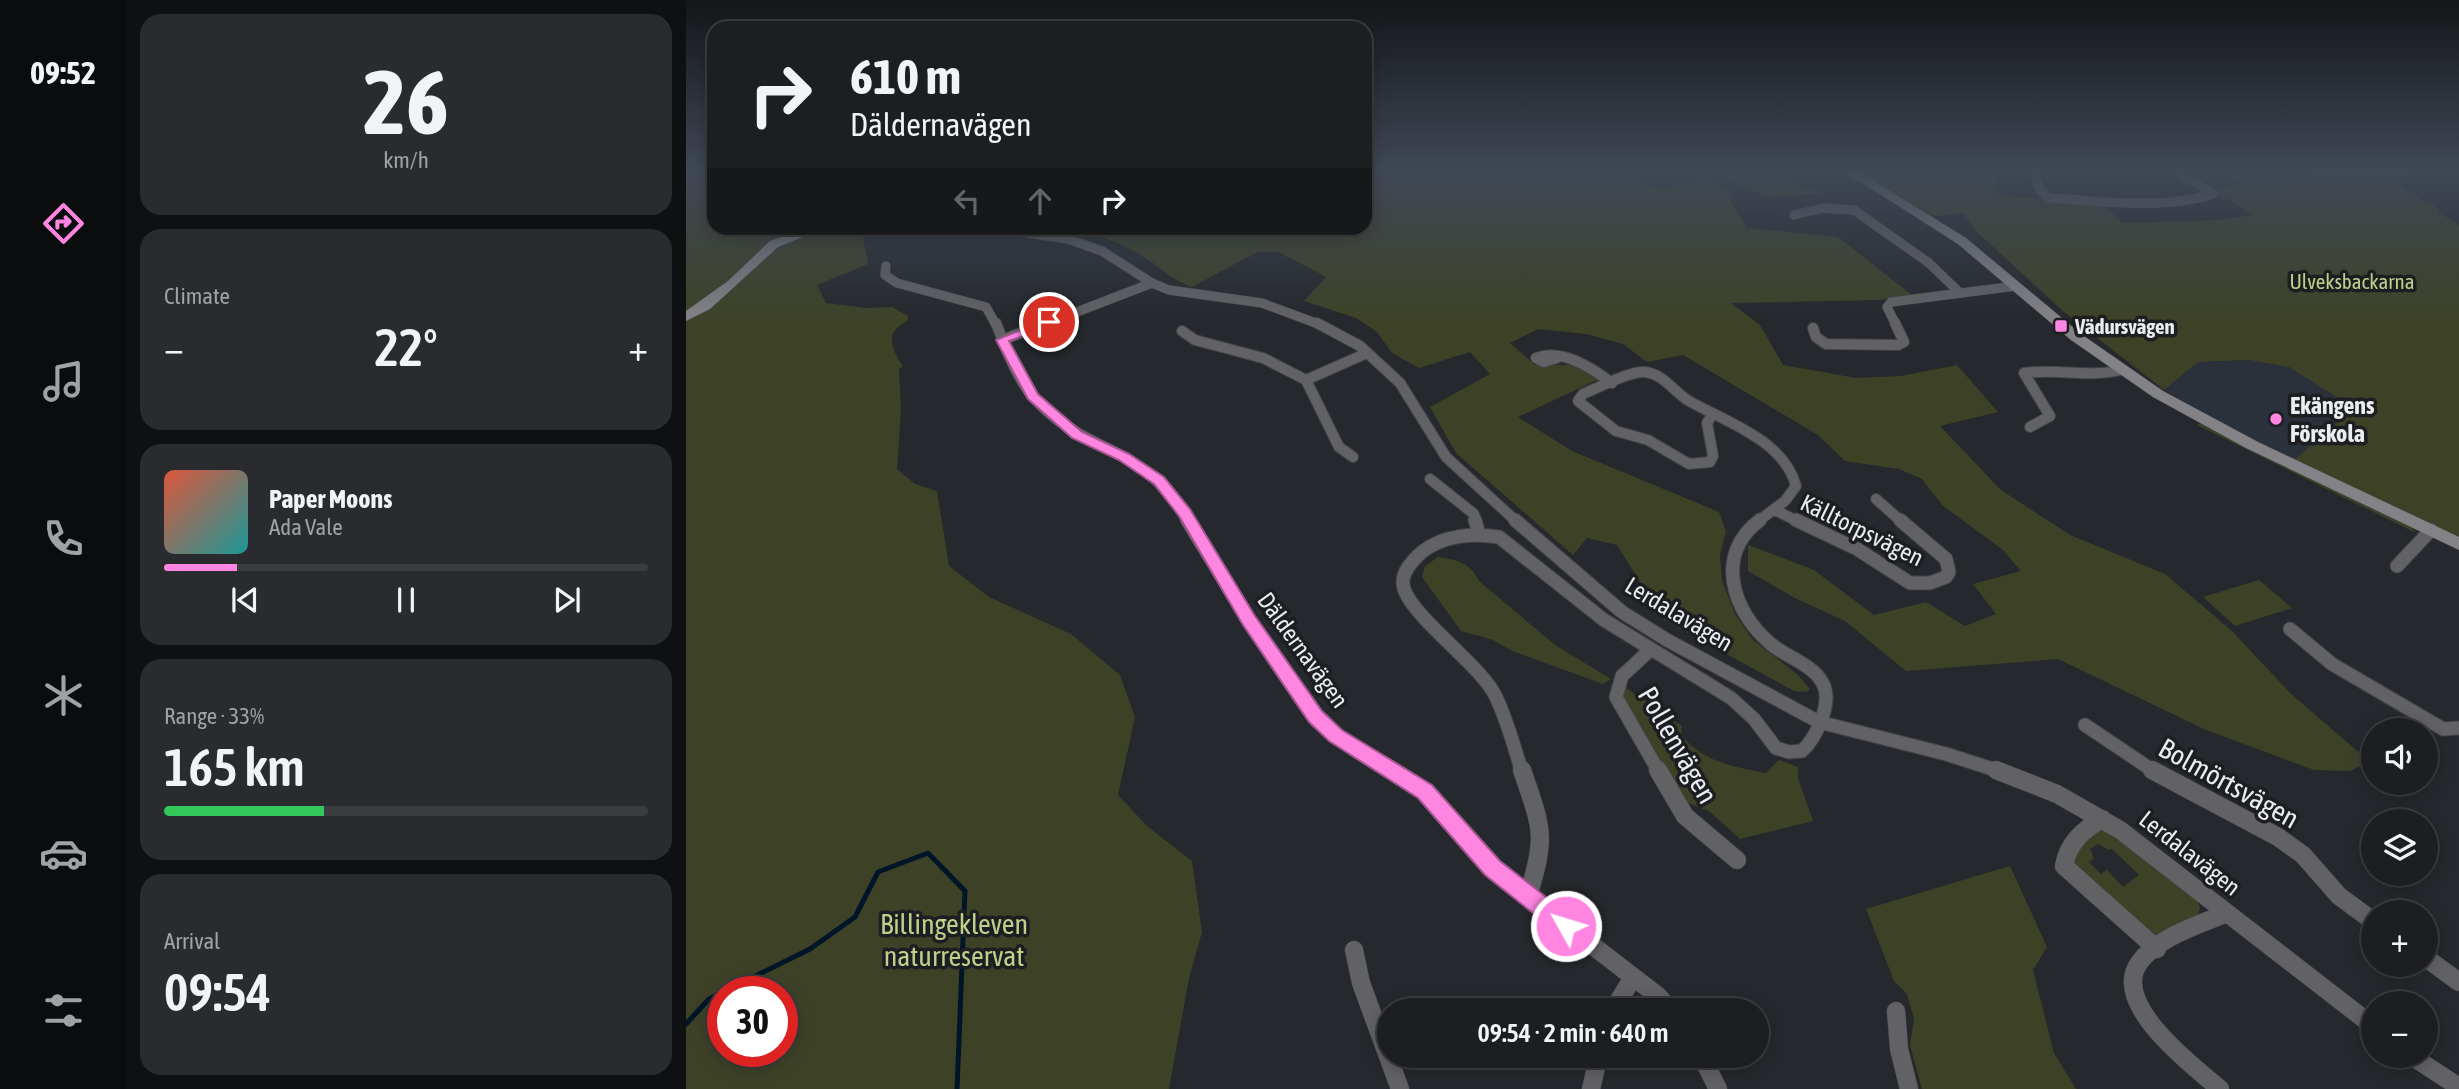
<!DOCTYPE html>
<meta charset="utf-8">
<style>
body{margin:0;font-family:"Asap Condensed",sans-serif;background:#292b2e;color:#f1f3f6;height:100vh;display:flex;flex-direction:column;font-size:26px;white-space:nowrap}
*{box-sizing:border-box;margin:0}
p{font-size:23px;color:#a0a2a5}
.icon{flex:none;width:38px;height:38px;fill:none;stroke:currentColor;stroke-width:2;stroke-linecap:round;stroke-linejoin:round}
.map{position:relative;flex:1;overflow:hidden}
.side{display:flex;flex-direction:column;gap:14px;padding:14px;background:#0f1012;width:560px}
.side>*{flex:none}
.hud{position:absolute;left:21px;top:21px;width:665px;height:214px;border-radius:21px;box-shadow:0 4px 18px #0003,0 0 0 2px #3a3c3f;background:#1c1e21;color:#f1f3f6;overflow:hidden}
.tools{position:absolute;left:1675px;top:718px;display:grid;gap:14px}
.tools a{display:grid;place-items:center;width:77px;height:77px;border-radius:50%;background:#1c1e21;box-shadow:0 4px 18px #0003,0 0 0 2px #3a3c3f;font-size:35px}
.speed{position:absolute;left:21px;top:976px;display:flex;gap:14px;font-size:35px;font-weight:700;text-align:center}
.speed>*{display:grid;place-content:center;width:91px;height:91px;border-radius:50%;background:#1c1e21;box-shadow:0 4px 18px #0003,0 0 0 2px #3a3c3f;line-height:1}
.speed .limit{border:10px solid #d22;background:#fff;color:#111}
.pin{position:absolute;display:grid;place-items:center;width:60px;height:60px;color:#fff;margin:-30px;border:4px solid #fff;border-radius:50%;box-shadow:0 2px 7px #0007}
.me{position:absolute;width:77px;margin:-38px;rotate:309deg;stroke-linejoin:round;filter:drop-shadow(0 0 5px #0008)}
.turn{display:flex;align-items:center;gap:24px;height:147px;padding:0 28px;font-size:32px}
.turn .icon{width:91px;height:91px;stroke-width:2.5}
.turn b{display:block;font-size:49px;line-height:60px}
.lanes{display:flex;align-items:center;height:66px;padding:0 28px;background:#0003;justify-content:center;gap:35px;direction:ltr}
.lanes .off{opacity:.35}
.big{font-size:52px;font-weight:600;line-height:1.1}
.side .card{flex:1;display:flex;flex-direction:column;justify-content:center;gap:10px;min-width:0;padding:0 24px;border-radius:21px;background:#292b2e}
.side .dial{align-items:center;gap:0}
.dial b{font-size:91px;line-height:1}
.song{display:flex;align-items:center;gap:21px}
.cover{width:84px;height:84px;border-radius:10px;background:linear-gradient(135deg,hsl(10 70% 55%),hsl(180 70% 35%))}
.played{height:7px;border-radius:4px;background:linear-gradient(90deg,#fe86e1 15%,#3a3c3f 15%)}
.keys{display:flex;justify-content:space-around;direction:ltr}
.heat{display:flex;justify-content:space-between;align-items:center;font-size:38px;direction:ltr}
.charge{height:10px;border-radius:5px;background:linear-gradient(90deg,#34c759 33%,#3a3c3f 0)}
.trip{position:absolute;left:691px;top:998px;width:392px;height:70px;border-radius:35px;background:#1c1e21;box-shadow:0 4px 18px #0003,0 0 0 2px #3a3c3f;font-weight:600;line-height:70px;text-align:center}
main{display:flex;flex:1;min-height:0}
.tabs{display:flex;flex-direction:column;width:126px;justify-content:space-around;align-items:center;background:#0b0c0d;color:#a0a2a5}
.tabs .icon{width:49px;height:49px}
.tabs .active{color:#fe86e1}
.tabs b{font-size:32px;color:#f1f3f6}
.map>svg:first-child{display:block}
.built{fill:#2a313a}
.green{fill:#3d4227;fill-rule:evenodd}
.lines{fill:none;stroke-linecap:round;stroke-linejoin:round}
.stream{stroke:#001528;stroke-width:5}
.street-far3-casing{stroke:#414347;stroke-width:10}
.street-far2-casing{stroke:#414347;stroke-width:12}
.street-far1-casing{stroke:#414347;stroke-width:15}
.street-casing{stroke:#414347;stroke-width:19}
.secondary-casing{stroke:#414347;stroke-width:1}
.street-far3{stroke:#626265;stroke-width:9}
.street-far2{stroke:#626265;stroke-width:10}
.street-far1{stroke:#626265;stroke-width:13}
.street{stroke:#626265;stroke-width:18}
.secondary{fill:#838387;fill-rule:evenodd}
.route{fill:#fe86e1;stroke:#a55792;stroke-width:2}
.poi-dot{fill:#fe86e1;stroke:#1c1e22;stroke-width:2.5}
.labels{text-anchor:middle;dominant-baseline:central;stroke-width:7;stroke-linejoin:round;paint-order:stroke}
.far-park-label{font-size:21px;fill:#c2cf8a;stroke:#1c1e22}
.far-poi-label{font-size:21px;font-weight:bold;fill:#eaecef;stroke:#1c1e22;text-anchor:start}
.poi-label{font-size:24px;font-weight:bold;fill:#eaecef;stroke:#1c1e22;text-anchor:start}
.street-label{font-size:24px;fill:#eaecef;stroke:#1c1e22}
.near-street-label{font-size:28px;fill:#eaecef;stroke:#1c1e22}
.near-park-label{font-size:28px;fill:#c2cf8a;stroke:#1c1e22}
</style>
<main>
<nav class="tabs">
<b>09:52</b>
<svg class="icon active" aria-label="directions" viewBox="0 0 24 24"><path d="M12 3l9 9-9 9-9-9zM9 14v-3h6M13 9l2 2-2 2"/></svg>
<svg class="icon" aria-label="music" viewBox="0 0 24 24"><path d="M9 18V5l10-2v13"/><circle cx="6" cy="18" r="3"/><circle cx="16" cy="16" r="3"/></svg>
<svg class="icon" aria-label="phone" viewBox="0 0 24 24"><path d="M5 4h4l2 5-3 2q2 4 5 5l2-3 5 2v4C11 20 4 13 5 4z"/></svg>
<svg class="icon" aria-label="climate" viewBox="0 0 24 24"><path d="M12 3v18M4 7l16 10M4 17L20 7"/></svg>
<svg class="icon" aria-label="car" viewBox="0 0 24 24"><path d="M5 17H2v-5l4-1 3-4h7l3 4 3 1v5h-3M9 17h6M6 11h13"/><circle cx="7" cy="17" r="2"/><circle cx="17" cy="17" r="2"/></svg>
<svg class="icon" aria-label="filters" viewBox="0 0 24 24"><path d="M4 7h16M4 17h16"/><circle cx="9" cy="7" r="2"/><circle cx="15" cy="17" r="2"/></svg>
</nav>
<section class="side">
<div class="card dial"><b>26</b><p>km/h</p></div>
<div class="card"><p>Climate</p>
<div class="heat"><a>−</a><b class="big">22°</b><a>+</a></div>
</div>
<div class="card">
<div class="song"><i class="cover"></i><div><b>Paper Moons</b><p>Ada Vale</p></div></div>
<div class="played"></div>
<div class="keys"><svg class="icon" aria-label="previous" viewBox="0 0 24 24"><path d="M18 5L8 12l10 7zM5 5v14"/></svg><svg class="icon" aria-label="pause" viewBox="0 0 24 24"><path d="M8 5v14M16 5v14"/></svg><svg class="icon" aria-label="next" viewBox="0 0 24 24"><path d="M6 5l10 7-10 7zM19 5v14"/></svg></div>
</div>
<div class="card"><p>Range · 33%</p><b class="big">165 km</b><div class="charge"></div></div>
<div class="card"><p>Arrival</p><b class="big">09:54</b></div>
</section>
<div class="map">
<svg width="1773" height="1089" viewBox="0 0 1773 1089">
<rect width="100%" height="100%" fill="#25282c"/>
<path class="built" d="M 1563,360 L 1603,367 L 1668,408 L 1607,461 L 1543,430 L 1478,390 L 1512,362 Z"/>
<path class="green" d="M 0,169 L 28,169 L 28,228 L 171,228 L 169,231 L 176,232 L 182,264 L 131,285 L 140,303 L 180,308 L 206,307 L 222,316 L 222,320 C 218,323 210,328 208,332 C 202,341 211,359 217,366 L 213,369 L 215,410 L 211,469 L 229,484 L 251,491 L 263,566 L 303,597 L 385,634 L 434,675 L 449,717 L 432,795 L 461,826 L 506,861 L 516,932 L 503,978 L 483,1089 L 0,1089 ZM 37,992 L 96,992 L 96,1052 L 37,1052 Z
M 679,169 L 922,169 L 919,173 L 972,188 L 1023,181 L 1041,190 L 1044,200 L 1061,228 L 1152,237 L 1227,296 L 1192,300 L 1045,303 L 1074,325 L 1097,365 L 1170,378 L 1215,376 L 1271,365 L 1312,412 L 1254,426 L 1315,490 L 1384,535 L 1479,574 L 1546,631 L 1604,693 L 1684,762 L 1664,771 L 1628,770 L 1520,730 L 1372,659 L 1220,671 L 1159,621 L 1109,598 L 1062,571 L 1062,545 L 1128,570 L 1188,615 L 1240,602 L 1279,626 L 1310,614 L 1287,584 L 1335,571 L 1317,550 L 1256,505 L 1236,479 L 1213,469 L 1159,461 L 1132,435 L 997,355 L 961,362 L 937,344 L 900,334 L 852,329 L 824,343 L 849,365 L 889,365 L 913,379 L 832,417 L 886,451 L 1033,512 L 1040,531 L 1034,554 L 1036,580 L 1049,614 L 1067,640 L 1111,674 L 1124,689 L 1121,692 L 1108,691 L 978,620 L 931,545 L 901,538 L 887,555 L 770,453 L 744,407 L 804,374 L 784,352 L 733,368 L 706,353 L 691,332 L 670,318 L 618,301 L 640,277 L 593,252 L 571,252 L 506,287 C 481,277 476,268 455,255 C 431,240 405,233 378,228 L 679,228 Z
M 1166,169 L 1309,169 L 1312,195 L 1419,205 L 1436,223 L 1537,220 L 1566,215 L 1543,199 L 1531,198 L 1534,196 L 1527,188 L 1557,184 L 1545,177 L 1595,175 L 1599,174 L 1600,169 L 1646,175 L 1702,176 L 1739,202 L 1753,208 L 1752,212 L 1773,225 L 1773,538 L 1607,461 L 1668,408 L 1603,367 L 1563,360 L 1512,362 L 1478,390 L 1378,312 L 1290,231 L 1279,215 L 1281,213 L 1247,216 Z
M 1069,171 L 1083,177 L 1140,193 L 1083,197 L 1038,178 Z
M 1515,423 L 1723,524 L 1730,533 L 1511,425 Z
M 752,557 C 770,559 786,564 793,581 L 869,645 L 925,679 L 917,684 L 826,651 L 807,640 L 775,631 L 736,577 L 739,566 Z
M 1573,580 L 1606,608 L 1549,626 L 1517,597 Z
M 940,688 L 996,726 L 995,735 C 1018,762 1047,767 1080,773 L 1093,760 L 1112,767 L 1112,778 L 1127,821 L 1054,839 L 1024,812 L 996,800 L 938,699 L 936,692 Z
M 1413,828 L 1461,860 L 1511,900 L 1514,907 L 1511,918 L 1467,937 L 1384,869 L 1389,848 ZM 1412,844 L 1423,850 L 1426,849 L 1453,875 L 1437,887 L 1421,870 L 1415,874 L 1403,862 L 1408,858 L 1404,849 Z
M 1324,866 L 1361,947 L 1347,970 L 1368,1053 L 1390,1089 L 1236,1089 L 1224,1045 L 1228,1019 L 1221,994 L 1208,981 L 1180,909 Z"/>
<g class="lines">
<path class="stream" d="M 37,992 L 124,949 L 169,917 L 192,872 L 242,853 L 279,891 L 271,1089
M 0,1024 L 23,999 L 37,992"/>
<defs>
<path id="street-far3" d="M 1347,169 L 1355,191 L 1363,198 C 1415,201 1477,210 1527,194 L 1487,169
M 1613,169 L 1654,173 L 1765,169
M 1108,215 L 1137,208 L 1168,210 L 1243,263 L 1274,293
M 308,228 L 382,239 L 416,251 L 466,283 L 483,290 L 576,303 L 635,325
M 200,266 L 199,275 L 211,283 L 300,307 L 310,325
M 357,325 L 466,283
M 1210,325 L 1201,307 L 1205,302 L 1330,286"/>
<path id="street-far2" d="M 310,323 C 320,348 330,378 349,399 C 382,436 415,441 452,466 C 474,480 489,500 502,522
M 631,323 L 674,346 L 714,383 L 760,457 L 831,522
M 1127,328 L 1130,337 L 1140,344 L 1212,345 L 1218,342 L 1209,323
M 496,331 L 509,340 L 577,358 L 620,380 L 653,447 L 667,457
M 316,340 L 361,323
M 871,358 L 858,362 L 850,358 C 876,348 906,368 926,383
M 620,380 L 681,353
M 1027,414 L 1021,423 L 1027,456 L 1024,462 L 1003,464 L 962,440 L 930,431 L 892,401 L 897,394 C 912,388 943,371 958,372 C 977,373 988,392 1003,401 C 1040,422 1098,440 1110,486 L 1099,501 L 1071,522
M 1344,427 L 1364,416 L 1338,373 C 1371,368 1403,378 1435,370
M 744,479 L 788,514 L 790,522
M 1190,499 L 1216,522
M 1089,510 L 1113,522"/>
<path id="street-far1" d="M 501,520 L 563,621 L 629,716 L 650,735 L 707,772
M 789,520 L 793,534
M 829,520 L 936,612 L 981,640 L 1133,722 L 1260,754 L 1316,772
M 1110,520 L 1171,549 L 1224,583 L 1244,583 L 1260,577 L 1263,572 L 1260,559 L 1214,520
M 1711,566 L 1745,530
M 1604,629 L 1646,664 L 1757,729 L 1773,728
M 964,650 L 936,676 L 930,697 L 973,772
M 1399,725 L 1469,772
M 836,772 C 828,747 821,719 809,695 C 793,663 720,613 717,584 C 716,571 727,560 736,552 C 757,535 787,533 813,537 L 918,620 L 1045,698 L 1068,719 L 1090,748 L 1103,752 L 1116,751 C 1130,738 1148,701 1136,682 C 1126,664 1100,657 1085,644 C 1046,612 1028,554 1074,520"/>
<path id="street" d="M 705,770 L 739,792 L 806,868 L 972,996 L 985,1010
M 836,770 C 856,829 861,835 842,896
M 972,770 L 999,816 L 1051,860
M 1310,770 L 1371,794 L 1434,830 L 1687,1026
M 1466,770 L 1592,837 L 1617,855 L 1653,896 L 1687,921
M 1416,819 C 1397,830 1382,843 1378,866 L 1471,949
M 668,950 L 675,983 L 714,1089
M 1740,958 L 1773,982
M 927,1010 L 946,979
M 1210,1011 L 1213,1049 L 1223,1089
M 1015,1055 L 1032,1089
M 1724,1055 L 1773,1087
M 905,1089 L 913,1055
M 1534,1089 C 1507,1066 1424,1004 1453,963 C 1471,937 1513,925 1541,913"/>
<path id="secondary" d="M 1149,169 L 1162,169 L 1183,178 L 1280,238 L 1395,334 L 1477,391 L 1572,442 L 1773,537 L 1773,550 L 1560,448 L 1467,397 L 1385,340 L 1272,244 L 1175,182 Z
M 132,228 L 156,228 L 117,237 L 92,247 L 24,309 L 0,321 L 0,311 L 42,281 L 84,241 L 110,232 Z"/>
</defs>
<use href="#street-far3" class="street-far3-casing"/>
<use href="#street-far2" class="street-far2-casing"/>
<use href="#street-far1" class="street-far1-casing"/>
<use href="#street" class="street-casing"/>
<use href="#secondary" class="secondary-casing"/>
<use href="#street-far3" class="street-far3"/>
<use href="#street-far2" class="street-far2"/>
<use href="#street-far1" class="street-far1"/>
<use href="#street" class="street"/>
<use href="#secondary" class="secondary"/>
</g>
<linearGradient id="sky" x2="0" y2="1"><stop stop-color="#141618"/><stop offset="0.53" stop-color="#404856"/><stop offset="1" stop-color="#404856" stop-opacity="0"/></linearGradient>
<rect width="1773" height="321" fill="url(#sky)"/>
<path class="route" d="M 363,319 L 369,322 L 368,325 L 323,341 L 352,394 L 396,432 L 443,454 L 478,477 L 504,509 L 569,616 L 636,711 L 656,730 L 746,785 L 814,861 L 887,918 L 891,926 L 887,933 L 880,936 L 872,933 L 799,875 L 732,798 L 643,741 L 623,722 L 557,625 L 493,516 L 468,484 L 433,460 L 386,438 L 342,399 L 310,340 Z"/>
<g class="poi-dot">
<rect x="1368" y="319" width="14" height="14" rx="3.5"/>
<circle cx="1590" cy="419" r="7"/>
</g>
<g class="labels">
<g class="far-park-label">
<text x="1666" y="281">Ulveksbackarna</text>
</g>
<g class="far-poi-label">
<text x="1389" y="326">Vädursvägen</text>
</g>
<g class="poi-label">
<text x="1604" y="405">Ekängens<tspan x="1604" dy="28">Förskola</tspan></text>
</g>
<g class="street-label">
<text transform="translate(1176 530) rotate(26)">Källtorpsvägen</text>
<text transform="translate(993 614) rotate(31)">Lerdalavägen</text>
<text transform="translate(617 650) rotate(54)">Däldernavägen</text>
<text transform="translate(1504 853) rotate(38)">Lerdalavägen</text>
</g>
<g class="near-street-label">
<text transform="translate(992 745) rotate(60)">Pollenvägen</text>
<text transform="translate(1543 783) rotate(29)">Bolmörtsvägen</text>
</g>
<g class="near-park-label">
<text x="268" y="924">Billingekleven<tspan x="268" dy="32">naturreservat</tspan></text>
</g>
</g>
</svg>
<div class="tools">
<a><svg class="icon" aria-label="sound" viewBox="0 0 24 24"><path d="M4 9h4l5-4v14l-5-4H4zM17 9q2 3 0 6"/></svg></a>
<a><svg class="icon" aria-label="layers" viewBox="0 0 24 24"><path d="M12 4l9 5-9 5-9-5zM3 14l9 5 9-5"/></svg></a>
<a>+</a>
<a>−</a>
</div>
<div class="speed"><div class="limit">30</div></div>
<div class="pin" style="left:363px;top:322px;background:#d93025"><svg class="icon" aria-label="arrive" viewBox="0 0 24 24"><path d="M6 21V4h12l-3 4 3 4H6"/></svg></div>
<svg class="me" style="left:880px;top:926px" viewBox="-20 -20 40 40"><circle r="17" fill="#fe86e1" stroke="#fff" stroke-width="3"/><path d="M0-11L8 9 0 5-8 9z" fill="#fff"/></svg>
<div class="trip">09:54 · 2 min · 640 m</div>
<div class="hud">
<div class="turn"><svg class="icon" aria-label="right" viewBox="0 0 24 24"><path d="M7 20v-9h11M14 6l5 5-5 5"/></svg><div><b>610 m</b>Däldernavägen</div></div>
<div class="lanes"><svg class="icon off" aria-label="left" viewBox="0 0 24 24"><path d="M17 20v-9H6M10 6l-5 5 5 5"/></svg><svg class="icon off" aria-label="ahead" viewBox="0 0 24 24"><path d="M12 20V5M6 11l6-6 6 6"/></svg><svg class="icon" aria-label="right" viewBox="0 0 24 24"><path d="M7 20v-9h11M14 6l5 5-5 5"/></svg></div>
</div>
</div>
</main>
